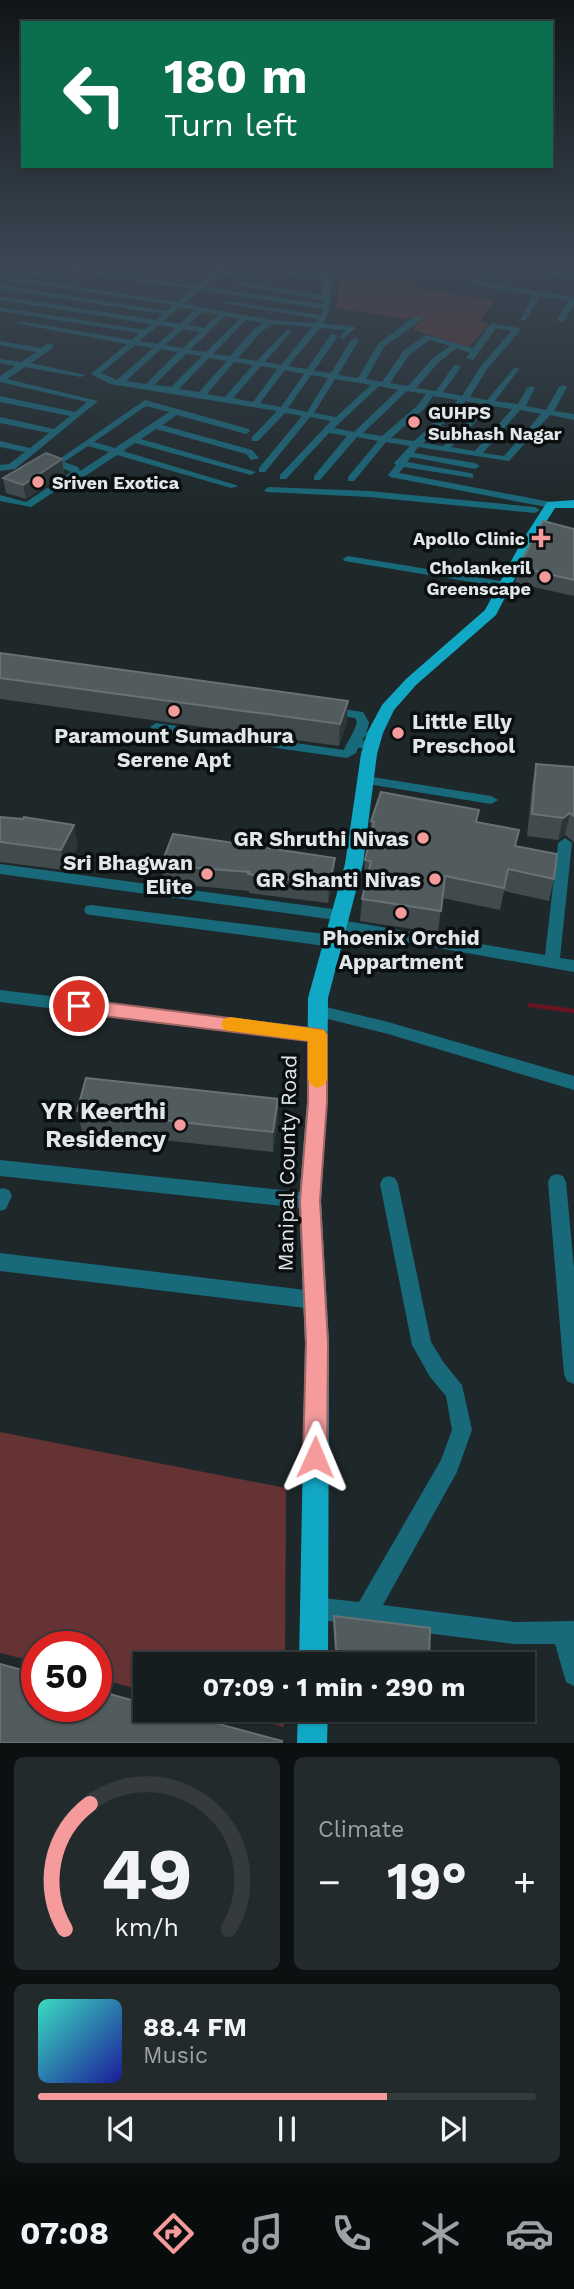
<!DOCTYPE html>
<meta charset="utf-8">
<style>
body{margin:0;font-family:"Work Sans",sans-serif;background:#232a2c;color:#f1f3f6;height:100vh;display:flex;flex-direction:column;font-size:26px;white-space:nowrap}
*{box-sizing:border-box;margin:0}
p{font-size:23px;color:#9ea2a4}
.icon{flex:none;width:38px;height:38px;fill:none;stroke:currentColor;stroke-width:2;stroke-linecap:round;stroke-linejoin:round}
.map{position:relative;height:1743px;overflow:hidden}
.panel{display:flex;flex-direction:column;gap:14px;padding:14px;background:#0c1011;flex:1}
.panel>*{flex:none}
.banner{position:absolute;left:21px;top:21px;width:532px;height:147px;border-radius:0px;box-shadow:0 2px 5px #0004,0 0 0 2px #353b3d;background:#0b6e4f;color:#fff;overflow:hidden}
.speed{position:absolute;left:21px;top:1631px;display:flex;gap:14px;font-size:35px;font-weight:700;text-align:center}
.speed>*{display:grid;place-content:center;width:91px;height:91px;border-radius:50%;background:#161d1f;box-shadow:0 2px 5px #0004,0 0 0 2px #353b3d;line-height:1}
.speed .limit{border:10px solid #d22;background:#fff;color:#111}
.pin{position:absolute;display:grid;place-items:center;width:60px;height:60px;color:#fff;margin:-30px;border:4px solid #fff;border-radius:50%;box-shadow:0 2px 7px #0007}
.me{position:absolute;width:77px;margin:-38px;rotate:1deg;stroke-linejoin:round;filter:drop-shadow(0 0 5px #0008)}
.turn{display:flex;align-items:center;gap:24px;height:147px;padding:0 28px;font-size:32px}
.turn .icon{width:91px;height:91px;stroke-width:2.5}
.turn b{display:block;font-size:49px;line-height:60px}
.big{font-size:52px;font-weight:700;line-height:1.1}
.panel .card{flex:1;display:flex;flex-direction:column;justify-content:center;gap:10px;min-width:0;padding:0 24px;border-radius:10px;background:#232a2c}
.panel .dial{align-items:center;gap:0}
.dial svg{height:182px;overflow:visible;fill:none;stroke:#353b3d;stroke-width:7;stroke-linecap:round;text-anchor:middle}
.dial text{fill:#f1f3f6;stroke:none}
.song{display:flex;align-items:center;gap:21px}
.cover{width:84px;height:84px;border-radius:10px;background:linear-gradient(135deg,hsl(170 70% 55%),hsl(240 70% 35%))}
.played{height:7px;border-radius:4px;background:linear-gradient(90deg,#f59b9c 70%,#353b3d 70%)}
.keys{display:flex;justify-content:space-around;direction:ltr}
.heat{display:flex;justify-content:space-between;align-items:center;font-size:38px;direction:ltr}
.panel .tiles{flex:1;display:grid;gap:14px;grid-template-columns:1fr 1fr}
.card:last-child{grid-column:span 2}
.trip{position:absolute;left:133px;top:1652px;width:402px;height:70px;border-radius:0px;background:#161d1f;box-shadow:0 2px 5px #0004,0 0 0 2px #353b3d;font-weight:700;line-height:70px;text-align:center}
.dock{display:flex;height:112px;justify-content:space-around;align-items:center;background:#090c0c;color:#9ea2a4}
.dock .icon{width:49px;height:49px}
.dock .selected{color:#f59b9c}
.dock b{font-size:32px;color:#f1f3f6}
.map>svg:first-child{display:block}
.green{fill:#663334}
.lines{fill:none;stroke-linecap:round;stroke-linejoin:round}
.stream-far1{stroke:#661620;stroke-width:2}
.stream{stroke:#661620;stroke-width:4.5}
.minor{fill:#18697a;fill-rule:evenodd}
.major{fill:#11a8c5;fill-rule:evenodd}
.wall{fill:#414a4d}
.shaded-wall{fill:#2c3537}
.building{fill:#525b5d;stroke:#697173;stroke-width:2}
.route{fill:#f59b9c;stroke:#9f6565;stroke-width:2}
.slow{fill:#f59e0b}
.poi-dot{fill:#f59b9c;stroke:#0b0f10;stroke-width:2.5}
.labels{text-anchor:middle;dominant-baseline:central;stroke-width:7;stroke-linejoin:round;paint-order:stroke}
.far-poi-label{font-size:18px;font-weight:bold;fill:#e1e7e8;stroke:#0b0f10;text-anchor:start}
.poi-label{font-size:21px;font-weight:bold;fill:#e1e7e8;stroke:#0b0f10;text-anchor:end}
.street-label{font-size:21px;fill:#e1e7e8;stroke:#0b0f10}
.near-poi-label{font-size:24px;font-weight:bold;fill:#e1e7e8;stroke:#0b0f10;text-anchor:end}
</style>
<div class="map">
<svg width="574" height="1743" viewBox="0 0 574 1743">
<rect width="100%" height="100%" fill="#1e2729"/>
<path class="green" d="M 342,267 L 383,267 L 417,273 L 413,288 L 495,300 L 480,321 L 488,325 L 469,347 L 413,330 L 420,321 L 336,308 Z
M 0,1432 L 286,1488 L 285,1664 L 145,1664 L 145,1691 L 96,1678 L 96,1647 L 37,1647 L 37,1662 L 0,1653 Z
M 217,1710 L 284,1710 L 284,1727 Z"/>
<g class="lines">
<path class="stream-far1" d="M 408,267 L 466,277"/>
<path class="stream" d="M 530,1005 L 574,1011"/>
<path class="minor" d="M 0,267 L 69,276 L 72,278 L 69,280 L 0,270 Z
M 53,267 L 68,267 L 197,286 L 212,273 L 180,267 L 217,270 L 220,267 L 227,267 L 224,271 L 257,277 L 254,279 L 220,274 L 204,287 L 323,304 L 323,300 L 233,284 L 237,282 L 323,295 L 321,281 L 243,267 L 257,267 L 320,276 L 318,267 L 324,267 C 332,284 334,307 323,324 L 352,326 L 356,328 L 343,339 L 339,337 L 346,330 L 320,328 L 288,366 L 307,369 L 331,334 L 334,334 L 338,336 L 314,371 L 331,373 L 351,340 L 355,338 L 359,340 L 338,375 L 358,378 L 378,344 L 414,317 L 420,317 L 420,321 L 384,347 L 366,379 L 382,382 L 404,350 L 426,335 L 473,348 L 491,323 L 519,328 L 519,332 L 487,369 L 470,397 L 487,400 L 515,367 L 519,369 L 495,401 L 518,404 L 527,388 L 531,386 L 535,388 L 526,406 L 546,410 L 559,387 L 563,385 L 567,387 L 554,411 L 574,414 L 574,420 L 550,415 L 509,461 L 418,447 L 414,453 L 475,463 L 480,466 L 475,469 L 411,457 L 407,462 L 470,473 L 473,474 L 473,478 L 404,467 L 399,473 L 551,502 L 556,505 L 551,508 L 390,477 L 388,475 L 396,465 L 394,463 L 410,446 L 386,442 L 354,481 L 348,481 L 348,477 L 378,441 L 357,437 L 320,480 L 314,480 L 314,476 L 347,436 L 329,433 L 286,479 L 280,479 L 280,475 L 331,421 L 310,417 L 265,472 L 259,472 L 259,468 L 302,416 L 285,413 L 258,441 L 252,441 L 252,437 L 277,411 L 110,384 L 91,374 L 127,344 L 15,323 L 19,321 L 132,340 L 139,333 L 0,311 L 0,307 L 144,330 L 151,324 L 0,300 L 0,296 L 156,320 L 162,314 L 0,289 L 0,285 L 167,311 L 173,305 L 0,279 L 0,275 L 178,302 L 193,289 L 56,269 ZM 200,290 L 323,309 L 321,315 L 226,301 L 222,303 L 318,319 L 315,323 L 271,320 L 184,304 ZM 179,308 L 195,310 L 180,324 L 163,321 ZM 202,312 L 218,315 L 204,328 L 188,325 ZM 225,316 L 239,319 L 206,352 L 190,350 ZM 246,320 L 264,323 L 254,329 L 230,356 L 213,354 ZM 272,324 L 312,327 L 281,365 L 265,362 L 292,331 L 288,329 L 257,361 L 238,358 L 260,333 ZM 159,325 L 176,328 L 157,344 L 139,341 ZM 496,328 L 511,331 L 481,366 L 462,396 L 443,392 L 461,367 L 457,365 L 454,365 L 436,391 L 416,388 L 438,363 L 457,348 L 470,353 L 466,358 L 473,360 ZM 183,329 L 200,332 L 183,348 L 165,345 ZM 430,340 L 450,346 L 432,359 L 408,386 L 390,383 L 410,354 ZM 135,345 L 153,348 L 117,380 L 101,373 ZM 161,349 L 178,352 L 146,384 L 126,381 ZM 186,354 L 202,356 L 171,387 L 154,385 ZM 209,358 L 227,361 L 199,392 L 179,389 ZM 234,362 L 253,365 L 225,397 L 207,394 ZM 261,366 L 277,369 L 253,402 L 233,398 ZM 285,370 L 304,374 L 281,407 L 260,403 ZM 311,375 L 328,378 L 307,412 L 288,408 ZM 335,379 L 371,385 L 336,417 L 314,413 ZM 379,386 L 398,390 L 354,432 L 334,428 ZM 407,391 L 426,394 L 418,405 L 382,436 L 363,433 ZM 433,396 L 458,400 L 414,441 L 391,438 L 424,409 ZM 466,401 L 483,404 L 443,446 L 423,443 ZM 491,406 L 512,409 L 475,451 L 451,447 ZM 520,410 L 541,414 L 504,456 L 483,453 Z
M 487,267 L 493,267 L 480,282 L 574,297 L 574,304 L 564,322 L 561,322 L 557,320 L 569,300 L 540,296 L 526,320 L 520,320 L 533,295 L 476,285 L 472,282 Z
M 500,267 L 574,274 L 574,278 L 503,269 Z
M 0,341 L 41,348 L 47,344 L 53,344 L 53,348 L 31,363 L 85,375 L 81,377 L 25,367 L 7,379 L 98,401 L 15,469 L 0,471 L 0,465 L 9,464 L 25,452 L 0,447 L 0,441 L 30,448 L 49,433 L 0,423 L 0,417 L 54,429 L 70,416 L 0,402 L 0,396 L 75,412 L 87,402 L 0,382 L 0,376 L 15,366 L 0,363 L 0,359 L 21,362 L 36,352 L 0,345 Z
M 145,400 L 249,429 L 250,431 L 246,434 L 177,415 L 162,425 L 252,450 L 259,458 L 251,460 L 246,454 L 156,429 L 141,439 L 256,472 L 251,475 L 135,443 L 123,451 L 239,486 L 231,488 L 117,455 L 73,484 L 66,484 L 31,507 L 0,501 L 0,495 L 26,502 L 71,472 L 47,461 L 52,458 L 58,460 ZM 146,406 L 169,412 L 115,448 L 94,442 ZM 88,446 L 109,452 L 80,471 L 78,467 L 64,462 Z
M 269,487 L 369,491 L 535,507 L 540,510 L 535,513 L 369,497 L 266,492 L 264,490 Z
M 348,556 L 507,582 L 512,585 L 507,588 L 344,561 L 343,559 Z
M 329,707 L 363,712 L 369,722 L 366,735 L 362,740 L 375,742 L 377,745 L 375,748 L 358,748 L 356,753 L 347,758 L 156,731 L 150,727 L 156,723 L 344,750 C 348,740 354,733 357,722 L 355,718 L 325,714 L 323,711 L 325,708 Z
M 366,776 L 491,796 L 498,800 L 491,804 L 361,783 L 360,780 Z
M 565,838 L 572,843 L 560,958 L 574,960 L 574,972 L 337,930 L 332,929 L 330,925 L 336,920 L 0,874 L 0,864 L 340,910 L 345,911 L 347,915 L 341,920 L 545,955 L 558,843 Z
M 91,905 L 333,935 L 338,937 L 340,941 L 338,945 L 333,947 L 91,915 L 86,914 L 84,910 L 86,906 Z
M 0,990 L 317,1028 L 323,1030 L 325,1035 L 323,1040 L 317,1042 L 0,1002 Z
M 318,1005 L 388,1022 L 574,1076 L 574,1090 L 388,1034 L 312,1015 L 310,1011 L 312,1007 Z
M 0,1160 L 310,1193 L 316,1195 L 319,1201 L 316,1207 L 310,1209 L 0,1176 Z
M 557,1174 L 563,1176 L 566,1182 L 574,1268 L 574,1384 L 567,1381 L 564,1374 L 548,1182 L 551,1176 Z
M 389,1176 L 395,1178 L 398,1184 L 431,1342 L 444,1363 L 462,1385 L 472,1430 L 457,1472 L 383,1605 L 515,1622 L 574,1621 L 574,1686 L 566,1682 L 555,1644 L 515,1644 L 313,1619 L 305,1616 L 302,1608 L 305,1600 L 313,1597 L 359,1602 L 441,1460 L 452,1430 L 446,1396 L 430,1377 L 412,1345 L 380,1184 L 383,1178 Z
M 3,1188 L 9,1190 L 12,1196 L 6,1209 L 0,1211 L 0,1189 Z
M 0,1253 L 314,1291 L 321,1293 L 324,1300 L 321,1307 L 314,1309 L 0,1271 Z"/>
<path class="major" d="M 574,500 L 574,508 L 555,508 L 534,541 L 496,615 L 416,685 L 394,710 L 383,733 L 377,754 L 363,864 L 328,998 L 327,1102 L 321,1201 L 329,1343 L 328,1664 L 299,1664 L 305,1343 L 299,1201 L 307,1102 L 308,998 L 345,864 L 361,754 L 367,733 L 382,705 L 406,679 L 485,610 L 522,541 L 547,502 Z
M 298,1710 L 328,1710 L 327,1743 L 297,1743 Z"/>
</g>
<path class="wall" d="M 62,459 L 64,473 L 26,499 L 6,493 L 3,478 Z
M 574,529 L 574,596 L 515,583 L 518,567 Z
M 0,653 L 347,722 L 339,746 L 0,699 Z
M 536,764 L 574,767 L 574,842 L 565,835 L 558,840 L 527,836 L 532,786 Z
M 0,817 L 78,846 L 65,870 L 0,862 Z
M 371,821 L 477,822 L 515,846 L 554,879 L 549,901 L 504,891 L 500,910 L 442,898 L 438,933 L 360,921 L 362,899 L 366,882 L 363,882 L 365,860 L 370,838 Z
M 335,858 L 334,876 L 328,903 L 249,893 L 249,891 L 164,883 L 161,865 Z
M 77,1111 L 278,1120 L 273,1152 L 82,1131 Z
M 334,1616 L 429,1664 L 336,1664 L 333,1624 Z
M 339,1710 L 427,1710 L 425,1713 Z"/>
<path class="shaded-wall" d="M 62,459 L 64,473 L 26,499 L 23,485 Z
M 348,701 L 347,722 L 339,746 L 340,724 Z
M 570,813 L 565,835 L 558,840 L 563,818 Z
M 74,825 L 78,846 L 65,870 L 61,850 Z
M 335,858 L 334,876 L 328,903 L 329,884 Z
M 278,1099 L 278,1120 L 273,1152 L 273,1132 Z"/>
<path class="building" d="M 46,453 L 62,459 L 23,485 L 3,478 Z
M 543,521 L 574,529 L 574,580 L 518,567 Z
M 0,653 L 348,701 L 340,724 L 0,678 Z
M 536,764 L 574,767 L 574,816 L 570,813 L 563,818 L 532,814 Z
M 381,792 L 479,810 L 476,822 L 519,830 L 515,846 L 557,854 L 554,879 L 508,869 L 504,888 L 445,876 L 441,911 L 362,899 L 371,861 L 365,860 L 374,822 L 371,821 Z
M 0,817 L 23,819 L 24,817 L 74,825 L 61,850 L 0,842 Z
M 173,834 L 335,858 L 329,884 L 248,874 L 249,872 L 161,865 Z
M 86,1078 L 278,1099 L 273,1132 L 77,1111 Z
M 334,1616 L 430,1628 L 429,1664 L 337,1664 Z
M 0,1664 L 37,1674 L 37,1706 L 96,1706 L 96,1690 L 145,1704 L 145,1710 L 167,1710 L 282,1741 L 282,1743 L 0,1743 Z"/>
<linearGradient id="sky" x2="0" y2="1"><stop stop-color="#101517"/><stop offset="0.52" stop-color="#3b4754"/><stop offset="1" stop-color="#3b4754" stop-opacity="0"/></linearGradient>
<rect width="574" height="511" fill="url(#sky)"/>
<path class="route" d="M 79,999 L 324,1030 L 327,1035 L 327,1102 L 320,1201 L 328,1343 L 327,1457 L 323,1465 L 315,1469 L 307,1465 L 303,1457 L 306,1343 L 300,1201 L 308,1102 L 308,1041 L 79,1013 L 73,1011 L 71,1006 L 73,1001 Z"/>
<path class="slow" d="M 230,1017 L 324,1030 L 327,1035 L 327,1080 L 324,1085 L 317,1088 L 311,1085 L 308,1080 L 308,1041 L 224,1030 L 221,1024 L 224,1019 Z"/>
<g class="poi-dot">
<circle cx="414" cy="422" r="7"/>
<circle cx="38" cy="482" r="7"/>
<path d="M537.5 527.5h7v7h7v7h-7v7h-7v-7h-7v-7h7z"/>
<circle cx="545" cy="577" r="7"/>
<circle cx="174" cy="711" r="7"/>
<circle cx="398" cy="733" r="7"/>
<circle cx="423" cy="838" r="7"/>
<circle cx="207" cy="874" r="7"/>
<circle cx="435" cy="879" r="7"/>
<circle cx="401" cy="913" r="7"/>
<circle cx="180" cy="1125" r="7"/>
</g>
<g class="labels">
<g class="far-poi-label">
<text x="428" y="412">GUHPS<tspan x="428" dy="21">Subhash Nagar</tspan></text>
<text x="52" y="482">Sriven Exotica</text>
<text x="525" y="538" text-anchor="end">Apollo Clinic</text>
<text x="531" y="567" text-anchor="end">Cholankeril<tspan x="531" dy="21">Greenscape</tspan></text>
</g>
<g class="poi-label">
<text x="412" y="721" text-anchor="start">Little Elly<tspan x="412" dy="24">Preschool</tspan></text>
<text x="174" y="735" text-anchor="middle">Paramount Sumadhura<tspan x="174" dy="24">Serene Apt</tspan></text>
<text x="409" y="838">GR Shruthi Nivas</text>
<text x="193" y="862">Sri Bhagwan<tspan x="193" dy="24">Elite</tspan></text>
<text x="421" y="879">GR Shanti Nivas</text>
<text x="401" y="937" text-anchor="middle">Phoenix Orchid<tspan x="401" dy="24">Appartment</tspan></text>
</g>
<g class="street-label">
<text transform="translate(287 1163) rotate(-89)">Manipal County Road</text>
</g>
<g class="near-poi-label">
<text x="166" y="1111">YR Keerthi<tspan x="166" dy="28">Residency</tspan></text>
</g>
</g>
</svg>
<div class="speed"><div class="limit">50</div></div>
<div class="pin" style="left:79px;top:1006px;background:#d93025"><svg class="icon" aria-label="arrive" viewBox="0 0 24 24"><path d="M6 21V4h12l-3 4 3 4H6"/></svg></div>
<svg class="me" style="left:315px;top:1457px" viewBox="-20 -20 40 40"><path d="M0-17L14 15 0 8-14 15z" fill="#f59b9c" stroke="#fff" stroke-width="4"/></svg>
<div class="trip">07:09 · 1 min · 290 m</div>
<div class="banner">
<div class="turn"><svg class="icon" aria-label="left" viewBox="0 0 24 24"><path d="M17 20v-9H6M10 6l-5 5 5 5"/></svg><div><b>180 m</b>Turn left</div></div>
</div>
</div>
<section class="panel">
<div class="tiles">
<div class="card dial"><svg viewBox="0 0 100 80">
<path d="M14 69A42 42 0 1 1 86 69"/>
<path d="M14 69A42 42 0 0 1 25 14" stroke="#f59b9c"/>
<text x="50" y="56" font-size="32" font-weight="700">49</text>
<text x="50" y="72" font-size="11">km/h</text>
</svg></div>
<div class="card"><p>Climate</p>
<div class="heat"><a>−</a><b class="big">19°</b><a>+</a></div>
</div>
<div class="card">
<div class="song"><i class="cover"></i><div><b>88.4 FM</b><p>Music</p></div></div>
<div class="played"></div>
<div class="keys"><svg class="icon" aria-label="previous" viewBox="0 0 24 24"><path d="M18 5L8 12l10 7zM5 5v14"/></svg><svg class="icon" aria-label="pause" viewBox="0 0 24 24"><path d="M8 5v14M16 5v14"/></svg><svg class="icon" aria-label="next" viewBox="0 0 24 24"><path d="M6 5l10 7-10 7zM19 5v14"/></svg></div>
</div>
</div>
</section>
<nav class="dock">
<b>07:08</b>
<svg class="icon selected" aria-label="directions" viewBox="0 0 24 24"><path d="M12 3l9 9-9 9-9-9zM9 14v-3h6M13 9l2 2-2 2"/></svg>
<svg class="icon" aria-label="music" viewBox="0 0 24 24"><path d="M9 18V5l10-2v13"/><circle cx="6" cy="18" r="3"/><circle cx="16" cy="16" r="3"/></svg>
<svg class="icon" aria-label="phone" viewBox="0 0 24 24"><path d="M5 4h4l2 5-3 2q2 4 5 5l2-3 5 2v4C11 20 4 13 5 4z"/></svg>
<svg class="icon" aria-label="climate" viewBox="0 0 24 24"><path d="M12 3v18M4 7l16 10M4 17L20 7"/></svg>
<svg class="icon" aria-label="car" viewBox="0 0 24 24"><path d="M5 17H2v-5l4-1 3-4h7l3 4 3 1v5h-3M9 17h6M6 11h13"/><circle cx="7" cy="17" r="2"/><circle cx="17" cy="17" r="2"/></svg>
</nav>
